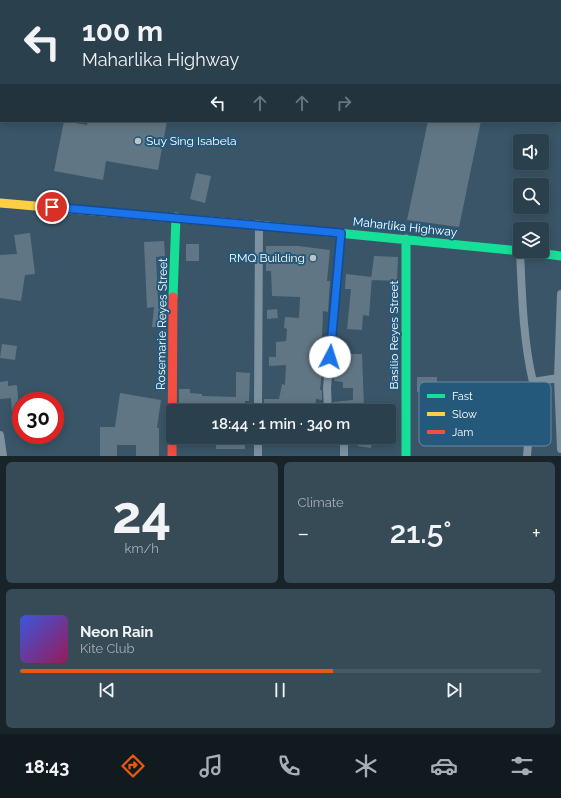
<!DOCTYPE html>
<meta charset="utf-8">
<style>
body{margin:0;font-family:Raleway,sans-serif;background:#374b57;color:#f1f3f6;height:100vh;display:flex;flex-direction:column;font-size:15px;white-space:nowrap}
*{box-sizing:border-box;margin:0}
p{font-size:13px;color:#a6afb6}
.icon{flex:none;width:22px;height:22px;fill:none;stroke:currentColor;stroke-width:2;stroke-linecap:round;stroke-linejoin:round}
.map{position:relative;height:456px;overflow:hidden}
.drawer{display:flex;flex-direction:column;gap:6px;padding:6px;background:#18232a;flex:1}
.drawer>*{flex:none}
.guide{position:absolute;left:0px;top:0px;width:561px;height:122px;box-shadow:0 2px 10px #0003,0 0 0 1px #475965;background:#2b404d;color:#f1f3f6;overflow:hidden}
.controls{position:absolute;left:513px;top:134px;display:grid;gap:8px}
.controls a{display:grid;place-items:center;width:36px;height:36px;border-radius:4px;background:#2b404d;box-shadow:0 2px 10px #0003,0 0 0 1px #475965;font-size:20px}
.speed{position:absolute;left:12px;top:392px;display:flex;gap:8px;font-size:20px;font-weight:700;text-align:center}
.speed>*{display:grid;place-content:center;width:52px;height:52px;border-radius:50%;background:#2b404d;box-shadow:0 2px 10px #0003,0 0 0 1px #475965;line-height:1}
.speed .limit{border:6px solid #d22;background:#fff;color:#111}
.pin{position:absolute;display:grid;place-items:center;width:34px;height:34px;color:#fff;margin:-17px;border:2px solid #fff;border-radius:50%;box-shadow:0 1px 4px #0007}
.me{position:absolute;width:44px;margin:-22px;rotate:5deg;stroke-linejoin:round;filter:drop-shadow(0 0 3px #0008)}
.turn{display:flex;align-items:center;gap:14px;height:84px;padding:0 16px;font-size:18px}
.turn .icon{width:52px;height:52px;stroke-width:2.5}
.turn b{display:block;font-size:28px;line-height:34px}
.lanes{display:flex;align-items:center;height:38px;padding:0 16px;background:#0003;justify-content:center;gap:20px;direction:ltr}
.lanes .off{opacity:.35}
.big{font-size:30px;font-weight:600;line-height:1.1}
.drawer .card{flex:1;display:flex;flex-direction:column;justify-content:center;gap:6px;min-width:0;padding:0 14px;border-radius:6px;background:#374b57}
.drawer .dial{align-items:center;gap:0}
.dial b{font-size:52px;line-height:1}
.song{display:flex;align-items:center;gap:12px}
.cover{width:48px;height:48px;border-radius:6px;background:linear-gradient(135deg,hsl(230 70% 55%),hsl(330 70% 35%))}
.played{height:4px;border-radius:2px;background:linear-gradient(90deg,#ea580c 60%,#475965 60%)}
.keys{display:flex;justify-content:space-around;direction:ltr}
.heat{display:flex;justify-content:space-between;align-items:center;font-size:22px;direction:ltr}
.drawer .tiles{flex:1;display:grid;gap:6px;grid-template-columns:1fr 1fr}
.card:last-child{grid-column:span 2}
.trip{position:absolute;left:166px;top:404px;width:230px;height:40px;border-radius:4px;background:#2b404d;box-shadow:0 2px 10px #0003,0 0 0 1px #475965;font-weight:600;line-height:40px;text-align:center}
.menu{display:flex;height:64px;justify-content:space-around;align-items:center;background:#111a1f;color:#a6afb6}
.menu .icon{width:28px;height:28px}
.menu .current{color:#ea580c}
.menu b{font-size:18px;color:#f1f3f6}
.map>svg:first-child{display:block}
.building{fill:#617684}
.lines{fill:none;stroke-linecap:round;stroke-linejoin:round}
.street{stroke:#7d919e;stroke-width:8}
.fast{stroke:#16e098;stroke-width:9}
.slow{stroke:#ffcf43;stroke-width:9}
.jam{stroke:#f24e42;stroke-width:9}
.route-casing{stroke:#114b97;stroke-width:10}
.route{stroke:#1a73e8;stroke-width:7}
.poi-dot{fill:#bac4ca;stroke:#25597b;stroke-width:1.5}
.labels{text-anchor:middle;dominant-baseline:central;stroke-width:4;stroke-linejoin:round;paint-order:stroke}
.poi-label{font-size:12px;fill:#fff;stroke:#25597b;text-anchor:start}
.street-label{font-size:12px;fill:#fff;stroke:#25597b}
.key{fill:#25597b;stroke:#668ba3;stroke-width:1}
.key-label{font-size:11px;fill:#fff}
</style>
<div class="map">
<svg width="561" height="456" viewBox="0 0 561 456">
<rect width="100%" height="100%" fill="#395567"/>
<path class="building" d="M 64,121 L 87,125 L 88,121 L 167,121 L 158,170 L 106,161 L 103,180 L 54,171 Z
M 428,121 L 481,121 L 459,227 L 407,220 Z
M 196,173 L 211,176 L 205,203 L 190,199 Z
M 30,233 L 35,274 L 25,275 L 21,301 L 0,298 L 0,255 L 17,254 L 14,235 Z
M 164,241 L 165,256 L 156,257 L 158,301 L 164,301 L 164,310 L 166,311 L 165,328 L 152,327 L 154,307 L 147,308 L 144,242 Z
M 186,244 L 199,244 L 199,261 L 186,261 Z
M 266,246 L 298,246 L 330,250 L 327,281 L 330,281 L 328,312 L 323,311 L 322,338 L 326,338 L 320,390 L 322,390 L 322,400 L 316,399 L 315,411 L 264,411 L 264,399 L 279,399 L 282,384 L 285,385 L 286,365 L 269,366 L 269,357 L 276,357 L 276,342 L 286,341 L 287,329 L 284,328 L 285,317 L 299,318 L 300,297 L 272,296 L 271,271 L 266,271 Z
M 374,256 L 398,257 L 397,281 L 371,280 Z
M 346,274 L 372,277 L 369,316 L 363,315 L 362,330 L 347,329 L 351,289 L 345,289 Z
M 277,309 L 278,318 L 267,319 L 267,310 Z
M 2,344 L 17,346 L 15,360 L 0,358 Z
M 339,354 L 362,354 L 364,407 L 362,407 L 362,411 L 350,411 L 350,409 L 333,410 L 333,402 L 353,400 L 353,388 L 343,388 L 343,382 L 334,381 L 335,372 L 340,373 Z
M 236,372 L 250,373 L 249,401 L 245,401 L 245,411 L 216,411 L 216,404 L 179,403 L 179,389 L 190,389 L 190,393 L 202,394 L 202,396 L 236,397 Z
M 417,377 L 437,377 L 437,409 L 421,409 L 421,392 L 417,392 Z
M 8,381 L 8,386 L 17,385 L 19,411 L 12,412 L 11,398 L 0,399 L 0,382 Z
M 120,393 L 161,400 L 157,428 L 159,428 L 159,456 L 136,456 L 136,445 L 117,445 L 117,456 L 100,456 L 100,427 L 115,427 Z
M 216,437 L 245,437 L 245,449 L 216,449 Z
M 285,437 L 302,437 L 302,443 L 285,443 Z
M 360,437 L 372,437 L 371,448 L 358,446 Z"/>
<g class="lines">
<path class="street" d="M 560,94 L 561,94
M 520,251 C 522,295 523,340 533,382
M 561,294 L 558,378 L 561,449
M 258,411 L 259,226
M 328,411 L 327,388 L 341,233
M 0,435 L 3,456
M 258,456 L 258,437
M 344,456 L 344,437
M 527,456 L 533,382 L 558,378"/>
<path class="fast" d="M 267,226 L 520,251
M 406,239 L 406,456
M 523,251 L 561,256
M 173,297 L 176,217"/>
<path class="slow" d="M 0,203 L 267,226"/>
<path class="jam" d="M 172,456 L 173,297"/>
</g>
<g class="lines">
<defs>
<path id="route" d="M 52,207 L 341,233 L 330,357"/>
</defs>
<use href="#route" class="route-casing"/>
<use href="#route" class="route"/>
</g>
<g class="poi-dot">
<circle cx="138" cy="141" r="4"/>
<circle cx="313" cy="258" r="4"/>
</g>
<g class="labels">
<g class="poi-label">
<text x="146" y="141">Suy Sing Isabela</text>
<text x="305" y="258" text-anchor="end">RMQ Building</text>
</g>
<g class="street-label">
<text transform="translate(405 227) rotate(6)">Maharlika Highway</text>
<text transform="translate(162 324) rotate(-89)">Rosemarie Reyes Street</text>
<text transform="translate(394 335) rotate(-90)">Basilio Reyes Street</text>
</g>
</g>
<rect x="419" y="382" width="132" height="64" rx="6" class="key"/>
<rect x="427" y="394" width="18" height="4" fill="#16e098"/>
<rect x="427" y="412" width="18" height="4" fill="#ffcf43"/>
<rect x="427" y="430" width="18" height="4" fill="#f24e42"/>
<g class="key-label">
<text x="452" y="400">Fast</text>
<text x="452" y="418">Slow</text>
<text x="452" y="436">Jam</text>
</g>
</svg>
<div class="controls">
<a><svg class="icon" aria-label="sound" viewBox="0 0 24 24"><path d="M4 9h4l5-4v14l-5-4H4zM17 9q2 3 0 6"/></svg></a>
<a><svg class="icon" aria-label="search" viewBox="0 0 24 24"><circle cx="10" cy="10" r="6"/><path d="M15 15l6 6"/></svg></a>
<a><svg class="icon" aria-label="layers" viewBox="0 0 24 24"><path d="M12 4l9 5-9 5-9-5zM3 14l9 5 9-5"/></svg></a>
</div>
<div class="speed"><div class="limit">30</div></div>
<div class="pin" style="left:52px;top:207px;background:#d93025"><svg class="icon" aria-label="arrive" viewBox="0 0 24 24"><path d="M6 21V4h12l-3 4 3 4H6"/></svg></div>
<svg class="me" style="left:330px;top:357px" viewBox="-20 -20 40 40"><circle r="19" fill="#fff"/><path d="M0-13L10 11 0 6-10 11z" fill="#1a73e8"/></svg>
<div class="trip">18:44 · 1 min · 340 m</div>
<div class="guide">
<div class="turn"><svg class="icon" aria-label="left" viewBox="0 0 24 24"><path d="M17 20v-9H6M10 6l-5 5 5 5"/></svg><div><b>100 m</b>Maharlika Highway</div></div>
<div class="lanes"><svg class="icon" aria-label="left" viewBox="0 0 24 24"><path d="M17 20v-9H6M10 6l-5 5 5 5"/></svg><svg class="icon off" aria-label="ahead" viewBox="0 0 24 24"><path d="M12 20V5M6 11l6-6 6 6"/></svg><svg class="icon off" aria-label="ahead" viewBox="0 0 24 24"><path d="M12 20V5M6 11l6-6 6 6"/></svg><svg class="icon off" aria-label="right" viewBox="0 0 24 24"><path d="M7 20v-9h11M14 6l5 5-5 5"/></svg></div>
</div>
</div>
<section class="drawer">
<div class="tiles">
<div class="card dial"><b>24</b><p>km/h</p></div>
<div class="card"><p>Climate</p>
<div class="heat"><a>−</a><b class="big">21.5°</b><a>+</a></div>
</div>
<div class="card">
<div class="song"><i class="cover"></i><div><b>Neon Rain</b><p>Kite Club</p></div></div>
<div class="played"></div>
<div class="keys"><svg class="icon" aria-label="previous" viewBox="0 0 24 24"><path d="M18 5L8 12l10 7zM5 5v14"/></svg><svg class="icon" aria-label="pause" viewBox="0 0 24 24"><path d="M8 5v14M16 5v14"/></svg><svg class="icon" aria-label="next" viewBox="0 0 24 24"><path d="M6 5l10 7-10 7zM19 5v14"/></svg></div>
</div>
</div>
</section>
<nav class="menu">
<b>18:43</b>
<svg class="icon current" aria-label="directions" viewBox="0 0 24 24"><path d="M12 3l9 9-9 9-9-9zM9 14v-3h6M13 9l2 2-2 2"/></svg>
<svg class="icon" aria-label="music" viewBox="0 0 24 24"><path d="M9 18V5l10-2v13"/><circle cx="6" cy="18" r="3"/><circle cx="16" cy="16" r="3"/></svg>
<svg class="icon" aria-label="phone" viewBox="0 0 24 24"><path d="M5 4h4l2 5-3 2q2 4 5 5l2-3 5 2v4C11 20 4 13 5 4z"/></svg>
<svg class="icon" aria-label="climate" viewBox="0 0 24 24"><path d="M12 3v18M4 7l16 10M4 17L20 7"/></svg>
<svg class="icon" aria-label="car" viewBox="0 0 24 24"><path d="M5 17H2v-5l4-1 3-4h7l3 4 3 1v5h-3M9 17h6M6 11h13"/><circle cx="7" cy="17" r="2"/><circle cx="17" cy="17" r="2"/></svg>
<svg class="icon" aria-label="filters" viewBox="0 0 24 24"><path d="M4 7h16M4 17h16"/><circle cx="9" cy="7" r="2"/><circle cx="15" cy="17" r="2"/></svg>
</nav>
